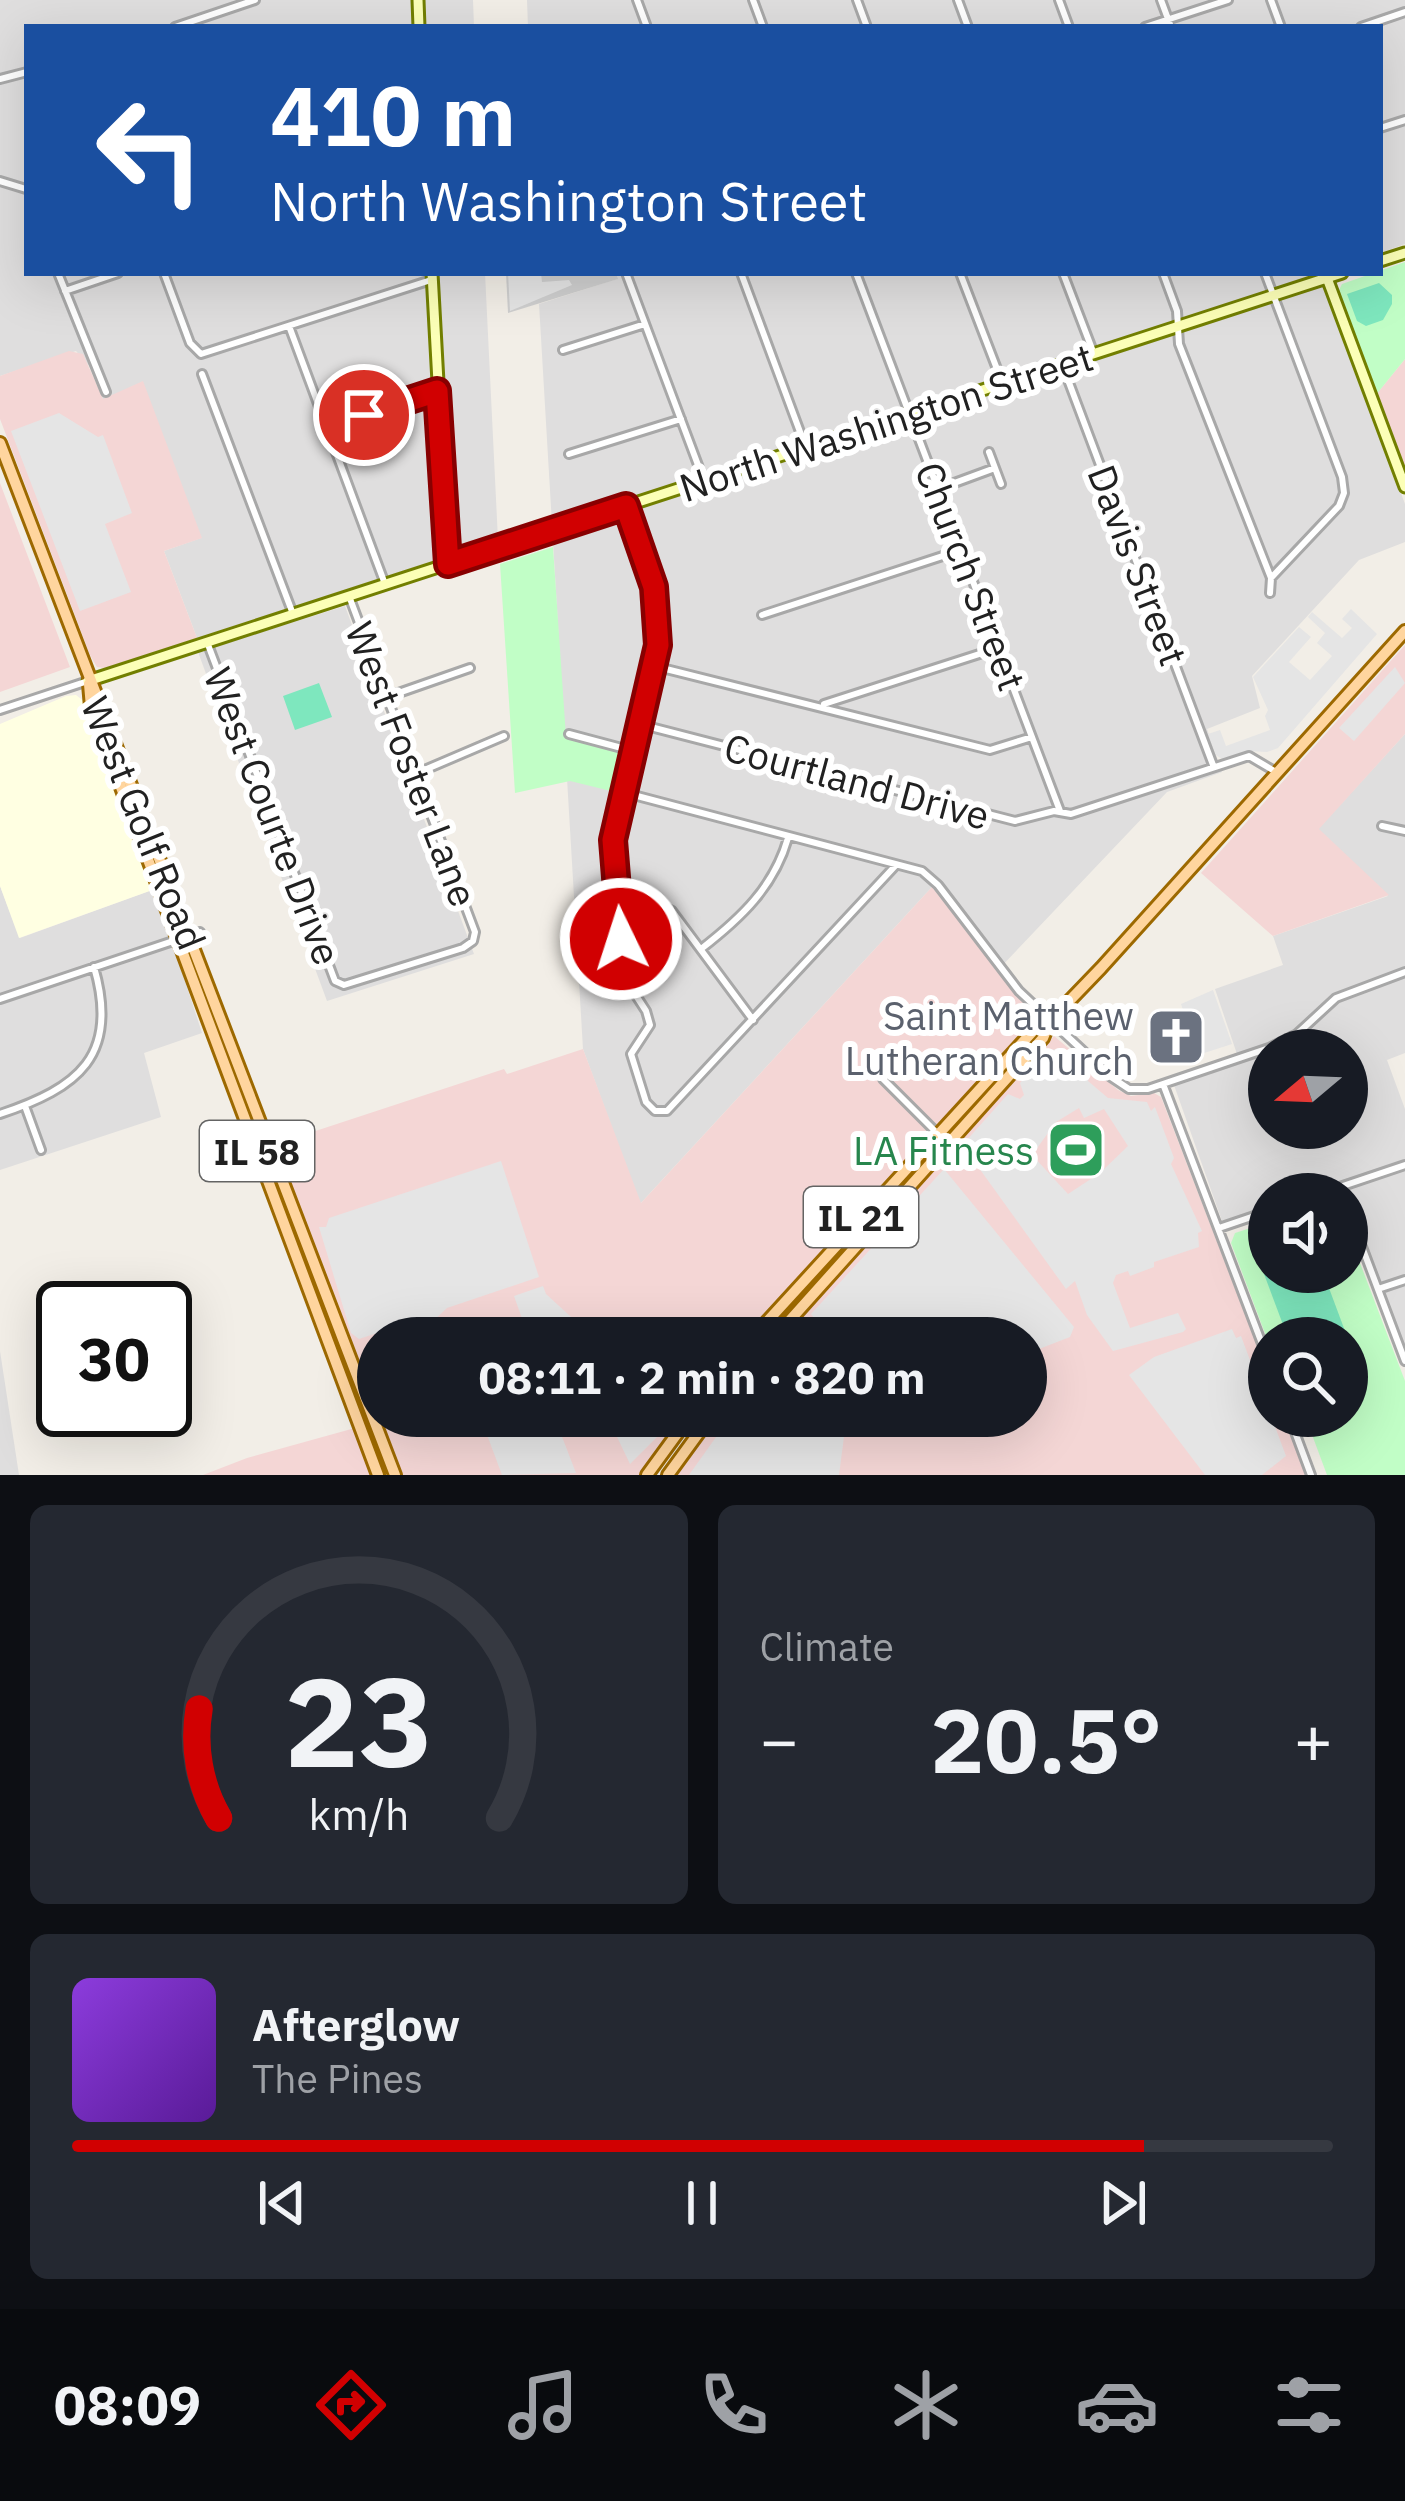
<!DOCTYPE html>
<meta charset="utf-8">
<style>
body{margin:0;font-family:"IBM Plex Sans",sans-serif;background:#242831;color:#f1f3f6;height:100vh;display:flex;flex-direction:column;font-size:45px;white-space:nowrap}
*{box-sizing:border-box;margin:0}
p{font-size:39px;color:#9ea1a6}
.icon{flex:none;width:66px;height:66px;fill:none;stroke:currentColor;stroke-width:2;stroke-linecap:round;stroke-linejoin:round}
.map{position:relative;height:1475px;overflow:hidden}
.details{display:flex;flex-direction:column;gap:30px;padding:30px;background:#0d0f14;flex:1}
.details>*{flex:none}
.banner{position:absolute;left:24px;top:24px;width:1359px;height:252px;border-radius:0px;box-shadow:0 12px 48px #0002;background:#1a4fa0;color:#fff;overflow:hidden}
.needle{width:78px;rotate:251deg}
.fabs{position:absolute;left:1248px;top:1029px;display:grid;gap:24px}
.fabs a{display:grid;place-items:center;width:120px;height:120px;border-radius:50%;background:#171b24;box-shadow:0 12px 48px #0002;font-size:60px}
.speed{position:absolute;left:36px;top:1281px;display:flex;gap:24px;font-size:60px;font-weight:700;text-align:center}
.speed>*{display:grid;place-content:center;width:156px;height:156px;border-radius:50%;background:#171b24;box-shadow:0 12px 48px #0002;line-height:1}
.speed .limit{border:6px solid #111;border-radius:18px;background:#fff;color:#111}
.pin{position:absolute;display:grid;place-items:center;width:102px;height:102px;color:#fff;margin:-51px;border:6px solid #fff;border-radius:50%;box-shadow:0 3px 12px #0007}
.me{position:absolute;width:132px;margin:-66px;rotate:356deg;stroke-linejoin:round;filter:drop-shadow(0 0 9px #0008)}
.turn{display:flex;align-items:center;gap:42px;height:252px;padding:0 48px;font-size:54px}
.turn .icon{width:156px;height:156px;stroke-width:2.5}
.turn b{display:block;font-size:84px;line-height:102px}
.big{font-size:90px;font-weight:700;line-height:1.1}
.details .card{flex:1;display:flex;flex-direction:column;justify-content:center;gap:18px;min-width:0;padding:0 42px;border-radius:18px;background:#242831}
.details .dial{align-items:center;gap:0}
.dial svg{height:312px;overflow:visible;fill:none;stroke:#363941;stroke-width:7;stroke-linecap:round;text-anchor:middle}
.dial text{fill:#f1f3f6;stroke:none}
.song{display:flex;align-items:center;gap:36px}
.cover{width:144px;height:144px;border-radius:18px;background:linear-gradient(135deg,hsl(270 70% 55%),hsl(270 70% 35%))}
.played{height:12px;border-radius:6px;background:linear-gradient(90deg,#d10001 85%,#363941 85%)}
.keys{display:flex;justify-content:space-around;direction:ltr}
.heat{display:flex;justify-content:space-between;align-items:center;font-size:66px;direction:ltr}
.details .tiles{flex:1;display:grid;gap:30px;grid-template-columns:1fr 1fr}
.card:last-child{grid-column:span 2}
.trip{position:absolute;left:357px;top:1317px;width:690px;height:120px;border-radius:60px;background:#171b24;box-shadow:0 12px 48px #0002;font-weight:700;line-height:120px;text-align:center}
.menu{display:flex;height:192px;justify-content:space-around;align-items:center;background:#090b0e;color:#9ea1a6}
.menu .icon{width:84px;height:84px}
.menu .selected{color:#d10001}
.menu b{font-size:54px;color:#f1f3f6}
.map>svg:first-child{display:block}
.residential{fill:#dfdede;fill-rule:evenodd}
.commercial{fill:#f4d6d5}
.education{fill:#ffffe2}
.religious{fill:#cfcfcf}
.park{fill:#c1fec6}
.pitch{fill:#7ee7be}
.parking{fill:#e5e5e5;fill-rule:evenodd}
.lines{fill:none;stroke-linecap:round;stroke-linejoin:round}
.street-casing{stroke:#a8a8a8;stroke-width:12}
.secondary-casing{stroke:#727f00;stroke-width:15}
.primary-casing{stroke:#9d6900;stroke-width:16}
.street{stroke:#fff;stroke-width:6}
.secondary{stroke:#fcffb7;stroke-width:9}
.primary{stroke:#ffd59e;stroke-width:10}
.route-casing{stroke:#880001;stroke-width:30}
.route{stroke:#d10001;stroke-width:21}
.labels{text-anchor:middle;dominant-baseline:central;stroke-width:12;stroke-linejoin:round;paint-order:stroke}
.shield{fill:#fff;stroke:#646464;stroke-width:3}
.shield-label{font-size:36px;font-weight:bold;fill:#212121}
.street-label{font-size:39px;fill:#212121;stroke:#fff}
.worship-label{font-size:39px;fill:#5b616d;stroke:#fff;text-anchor:end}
.leisure-label{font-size:39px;fill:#27864d;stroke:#fff;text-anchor:end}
</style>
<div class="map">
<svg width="1405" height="1475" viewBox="0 0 1405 1475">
<rect width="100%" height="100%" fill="#f2eee7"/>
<path class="residential" d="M 0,0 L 473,0 L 474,27 L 27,27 L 27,273 L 485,273 L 498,540 L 197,638 L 164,551 L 201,538 L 142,382 L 103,400 L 91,368 L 76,351 L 0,376 Z
M 527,0 L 1405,0 L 1405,244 L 1380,253 L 1380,27 L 528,27 Z
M 616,273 L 1320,273 L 1405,504 L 1405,542 L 1359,560 L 1252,676 L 1260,708 L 1207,729 L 1222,772 L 1167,792 L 997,971 L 932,887 L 640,1204 L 583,1049 L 539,304 L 617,279 Z
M 345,606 L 474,954 L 327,1001 L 198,652 Z
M 1405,734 L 1405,1053 L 1387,1060 L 1405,1109 L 1405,1352 L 1347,1204 L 1347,1194 L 1343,1194 L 1339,1183 L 1305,1194 L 1269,1194 L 1269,1206 L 1222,1221 L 1174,1085 L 1240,1063 L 1215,989 L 1283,965 L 1273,936 L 1388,896 L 1318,829 ZM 1269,1050 L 1347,1050 L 1347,1128 L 1269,1128 Z
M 0,886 L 20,938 L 155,889 L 202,1033 L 144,1053 L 161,1117 L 0,1170 Z
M 0,1351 L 19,1475 L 0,1475 Z"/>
<path class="commercial" d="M 69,351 L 83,354 L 103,399 L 143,381 L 202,538 L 164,551 L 197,638 L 105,668 L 97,667 L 90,655 L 0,419 L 0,376 Z
M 1405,359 L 1405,471 L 1375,396 Z
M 0,483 L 70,667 L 0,692 Z
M 1405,645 L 1405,734 L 1319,829 L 1389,895 L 1273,936 L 1201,873 Z
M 932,887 L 1030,1011 L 1034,1025 L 744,1338 L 378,1338 L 378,1414 L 276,1144 L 504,1069 L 507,1074 L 583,1049 L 641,1203 Z
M 1054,1036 L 1118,1090 L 1131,1096 L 1154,1093 L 1161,1097 L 1269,1376 L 1269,1416 L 1284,1416 L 1306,1475 L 675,1475 L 718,1416 L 1026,1416 L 1026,1338 L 783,1338 L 897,1206 L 925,1180 Z
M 379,1416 L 682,1416 L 640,1475 L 401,1475 Z
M 355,1428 L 373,1475 L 203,1475 L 247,1458 Z"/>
<path class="education" d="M 66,696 L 76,695 L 85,702 L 155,889 L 19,938 L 0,886 L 0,724 Z"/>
<path class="religious" d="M 506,273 L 616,273 L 618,279 L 508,313 Z"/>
<path class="park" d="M 1405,262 L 1405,359 L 1375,396 L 1337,294 L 1342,284 Z
M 553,547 L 566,737 L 625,753 L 615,792 L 570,781 L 515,793 L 500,564 Z
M 1269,1222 L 1269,1272 L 1347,1272 L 1347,1229 L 1405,1381 L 1405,1475 L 1327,1475 L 1311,1432 L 1303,1434 L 1296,1416 L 1347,1416 L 1347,1338 L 1269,1338 L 1269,1344 L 1231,1243 L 1235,1233 Z"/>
<path class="pitch" d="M 1379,283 L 1392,295 L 1392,304 L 1383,320 L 1366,326 L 1357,321 L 1347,294 Z
M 319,683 L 332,717 L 295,730 L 283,696 Z
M 1269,1254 L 1269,1272 L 1323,1272 L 1345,1331 L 1328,1338 L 1288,1338 L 1258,1258 Z"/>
<path class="parking" d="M 508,273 L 541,273 L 542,282 L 569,280 L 572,285 L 510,311 Z
M 59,413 L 98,437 L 103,435 L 132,513 L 105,524 L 131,592 L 80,611 L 11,431 Z
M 1351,609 L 1377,634 L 1278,748 L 1267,752 L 1248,751 L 1223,760 L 1216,755 L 1208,734 L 1220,730 L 1226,746 L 1270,730 L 1265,716 L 1268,710 L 1253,677 L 1299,627 L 1311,637 L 1289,662 L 1310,680 L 1332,656 L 1317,643 L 1325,633 L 1308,617 L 1312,612 L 1342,638 L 1352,628 L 1342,619 Z
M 1395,667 L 1405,683 L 1354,741 L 1339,728 Z
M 1213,990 L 1232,1044 L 1198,1055 L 1181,1004 Z
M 1062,1049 L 1089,1074 L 1088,1081 L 1108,1098 L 1147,1102 L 1151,1111 L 1155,1107 L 1174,1158 L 1171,1164 L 1202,1231 L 1198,1233 L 1199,1247 L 1154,1262 L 1154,1267 L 1130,1276 L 1128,1271 L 1116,1275 L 1113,1283 L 1130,1328 L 1178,1313 L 1186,1329 L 1183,1332 L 1113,1351 L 1087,1315 L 1075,1281 L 1066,1289 L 966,1150 L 969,1145 L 966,1141 L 1008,1094 L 1020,1099 L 1024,1095 L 1020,1083 L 1048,1050 ZM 1079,1108 L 1084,1118 L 1104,1109 L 1128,1146 L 1100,1173 L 1068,1194 L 1032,1155 L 1056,1122 Z
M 501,1161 L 539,1277 L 447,1308 L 431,1323 L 392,1337 L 381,1338 L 377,1333 L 359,1339 L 351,1333 L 319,1227 L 326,1227 L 329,1218 Z
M 944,1169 L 1074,1327 L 1070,1337 L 1039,1349 L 1026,1347 L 1026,1338 L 829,1338 L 811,1314 Z
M 543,1286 L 546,1294 L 594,1338 L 529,1338 L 514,1296 Z
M 1232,1329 L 1236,1338 L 1241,1336 L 1286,1456 L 1262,1475 L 1205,1475 L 1129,1375 L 1154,1357 Z
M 480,1416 L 554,1416 L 576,1473 L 502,1475 Z
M 607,1416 L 667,1416 L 668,1417 L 660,1425 L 664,1430 L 630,1464 Z
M 731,1416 L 863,1416 L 845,1429 L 839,1475 L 689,1475 Z"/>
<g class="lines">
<defs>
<path id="street" d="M 637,0 L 647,27
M 753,0 L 763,27
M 857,0 L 867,27
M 958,0 L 968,27
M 1059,0 L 1069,27
M 1161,0 L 1171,27
M 1271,0 L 1281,27
M 175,27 L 255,0
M 1145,27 L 1228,0
M 1361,27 L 1405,12
M 0,79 L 27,72
M 1380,128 L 1405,120
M 0,181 L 26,189
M 58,273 L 106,392
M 164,273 L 190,343 L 201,354 L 431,280
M 626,273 L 704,481
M 741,273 L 806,448
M 856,273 L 1060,811
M 960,273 L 1002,382
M 1063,273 L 1094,354
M 1163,273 L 1177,311 L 1179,344 L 1271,578 L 1270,593
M 1265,273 L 1342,477 L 1344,493 L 1339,506 L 1271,578
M 65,291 L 118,273
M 289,326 L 385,584
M 563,350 L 645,324
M 1062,364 L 1213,765
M 202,374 L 293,614
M 327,427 L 438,391
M 989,452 L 1001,484
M 569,454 L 681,419
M 938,489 L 995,468
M 626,506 L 654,587 L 657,645 L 613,840 L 624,977 L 646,1011 L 650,1025 L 631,1054 L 646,1102 L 655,1111 L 667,1111 L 896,865
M 762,615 L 961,550
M 207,642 L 335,981 L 344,985 L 463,948 L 473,941 L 475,932 L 349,596
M 654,666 L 990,750 L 1032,737
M 387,697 L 470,668
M 824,704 L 998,648
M 0,710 L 88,681
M 639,724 L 1015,821 L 1054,811 L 1071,814 L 1249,756 L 1276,772
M 569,734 L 633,751
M 415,774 L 504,736
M 622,792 L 922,871 L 938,885 L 1019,991 L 1111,1077 L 1129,1089 L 1148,1089 L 1269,1048 L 1297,1034 L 1336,998 L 1405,972
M 1382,826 L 1405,831
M 618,901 L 651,901 L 672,911 L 753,1020
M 701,949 C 741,918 774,887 788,838
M 0,999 L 200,932
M 883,1079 L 948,1144
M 1163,1084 L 1269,1362
M 25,1106 L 41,1150
M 0,1114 C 78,1088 120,1056 94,967
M 1319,1194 L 1405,1165
M 1347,1207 L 1405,1361
M 1219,1228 L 1269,1211
M 1378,1289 L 1405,1280
M 1289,1416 L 1311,1475"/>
<path id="secondary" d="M 418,0 L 419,27
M 1380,261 L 1405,253
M 432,273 L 448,564
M 1327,278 L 1405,487
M 88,681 L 1342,273"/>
<path id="primary" d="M 0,443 L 395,1475
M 89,684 L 91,707 L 378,1475
M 752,1338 L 1033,1031 L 1050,1021 L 1101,968 L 1405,631
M 774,1338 L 1043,1038 L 1050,1021
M 647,1475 L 690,1416
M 668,1475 L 711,1416"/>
</defs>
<use href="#street" class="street-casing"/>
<use href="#secondary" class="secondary-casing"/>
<use href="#primary" class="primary-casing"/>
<use href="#street" class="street"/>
<use href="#secondary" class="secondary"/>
<use href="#primary" class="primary"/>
</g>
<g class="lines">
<defs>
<path id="route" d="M 364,415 L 437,391 L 448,564 L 626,506 L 654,587 L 658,645 L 613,840 L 621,939"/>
</defs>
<use href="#route" class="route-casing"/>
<use href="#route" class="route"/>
</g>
<defs>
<symbol id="church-square" viewBox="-11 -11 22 22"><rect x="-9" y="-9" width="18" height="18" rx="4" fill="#6b7280" stroke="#fff"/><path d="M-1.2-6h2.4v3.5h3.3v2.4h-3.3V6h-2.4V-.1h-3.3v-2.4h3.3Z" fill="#fff"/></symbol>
<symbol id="stadium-square" viewBox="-11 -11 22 22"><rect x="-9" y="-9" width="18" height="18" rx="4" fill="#2e9e5b" stroke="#fff"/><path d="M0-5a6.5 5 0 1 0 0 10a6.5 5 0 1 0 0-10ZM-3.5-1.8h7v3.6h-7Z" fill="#fff"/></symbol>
</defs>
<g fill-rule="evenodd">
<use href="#church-square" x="1143" y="1004" width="66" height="66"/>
<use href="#stadium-square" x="1043" y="1117" width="66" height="66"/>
</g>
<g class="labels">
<g class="shield">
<rect x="200" y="1121" width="114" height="60" rx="9"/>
<rect x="804" y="1187" width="114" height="60" rx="9"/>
</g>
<g class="shield-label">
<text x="257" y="1151">IL 58</text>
<text x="861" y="1217">IL 21</text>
</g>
<g class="street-label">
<text transform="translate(886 422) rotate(-18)">North Washington Street</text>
<text transform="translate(1138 565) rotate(69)">Davis Street</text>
<text transform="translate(971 576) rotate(69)">Church Street</text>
<text transform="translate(412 764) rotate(69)">West Foster Lane</text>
<text transform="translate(857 781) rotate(15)">Courtland Drive</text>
<text transform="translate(273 816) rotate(69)">West Courte Drive</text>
<text transform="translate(144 823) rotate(68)">West Golf Road</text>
</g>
<g class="worship-label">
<text x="1134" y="1015">Saint Matthew<tspan x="1134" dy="45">Lutheran Church</tspan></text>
</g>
<g class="leisure-label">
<text x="1034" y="1150">LA Fitness</text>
</g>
</g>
</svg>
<div class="fabs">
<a><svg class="needle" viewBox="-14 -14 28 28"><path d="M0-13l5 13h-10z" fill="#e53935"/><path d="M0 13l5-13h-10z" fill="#9ea1a6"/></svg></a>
<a><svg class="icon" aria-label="sound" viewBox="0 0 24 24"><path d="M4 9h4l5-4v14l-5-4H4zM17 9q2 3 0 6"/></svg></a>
<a><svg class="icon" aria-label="search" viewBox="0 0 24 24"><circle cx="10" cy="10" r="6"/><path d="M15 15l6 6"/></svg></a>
</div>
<div class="speed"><div class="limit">30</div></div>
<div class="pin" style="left:364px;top:415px;background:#d93025"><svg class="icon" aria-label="arrive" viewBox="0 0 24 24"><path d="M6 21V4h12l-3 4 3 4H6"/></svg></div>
<svg class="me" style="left:621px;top:939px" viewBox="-20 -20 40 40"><circle r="17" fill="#d10001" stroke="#fff" stroke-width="3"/><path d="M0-11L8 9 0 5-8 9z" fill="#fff"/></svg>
<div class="trip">08:11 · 2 min · 820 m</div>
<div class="banner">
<div class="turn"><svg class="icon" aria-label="left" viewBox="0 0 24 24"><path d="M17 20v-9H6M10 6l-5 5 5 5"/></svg><div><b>410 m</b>North Washington Street</div></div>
</div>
</div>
<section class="details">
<div class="tiles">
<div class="card dial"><svg viewBox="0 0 100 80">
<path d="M14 69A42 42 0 1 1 86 69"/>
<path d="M14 69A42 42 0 0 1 9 41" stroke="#d10001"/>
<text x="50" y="56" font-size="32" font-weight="700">23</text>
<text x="50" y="72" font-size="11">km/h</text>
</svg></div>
<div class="card"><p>Climate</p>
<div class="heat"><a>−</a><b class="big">20.5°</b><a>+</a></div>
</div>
<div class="card">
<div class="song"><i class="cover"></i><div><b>Afterglow</b><p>The Pines</p></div></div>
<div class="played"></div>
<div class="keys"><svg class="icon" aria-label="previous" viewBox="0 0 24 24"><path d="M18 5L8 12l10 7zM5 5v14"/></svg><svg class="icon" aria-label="pause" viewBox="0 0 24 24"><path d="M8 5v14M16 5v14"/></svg><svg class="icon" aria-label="next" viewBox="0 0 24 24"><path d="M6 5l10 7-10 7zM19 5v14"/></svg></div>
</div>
</div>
</section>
<nav class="menu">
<b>08:09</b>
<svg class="icon selected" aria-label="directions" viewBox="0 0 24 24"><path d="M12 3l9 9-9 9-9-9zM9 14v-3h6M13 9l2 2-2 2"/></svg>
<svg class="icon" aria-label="music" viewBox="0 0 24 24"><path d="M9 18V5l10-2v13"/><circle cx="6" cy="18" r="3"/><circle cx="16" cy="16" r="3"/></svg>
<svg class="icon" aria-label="phone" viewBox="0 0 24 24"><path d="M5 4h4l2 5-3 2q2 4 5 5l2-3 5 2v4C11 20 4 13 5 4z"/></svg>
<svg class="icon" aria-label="climate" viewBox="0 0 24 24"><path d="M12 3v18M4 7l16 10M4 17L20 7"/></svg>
<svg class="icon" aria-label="car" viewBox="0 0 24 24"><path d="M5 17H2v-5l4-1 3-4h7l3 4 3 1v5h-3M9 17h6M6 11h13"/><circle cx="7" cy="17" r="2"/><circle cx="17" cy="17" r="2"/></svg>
<svg class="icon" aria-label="filters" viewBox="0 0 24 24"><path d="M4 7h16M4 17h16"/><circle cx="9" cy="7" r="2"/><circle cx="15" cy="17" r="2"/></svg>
</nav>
